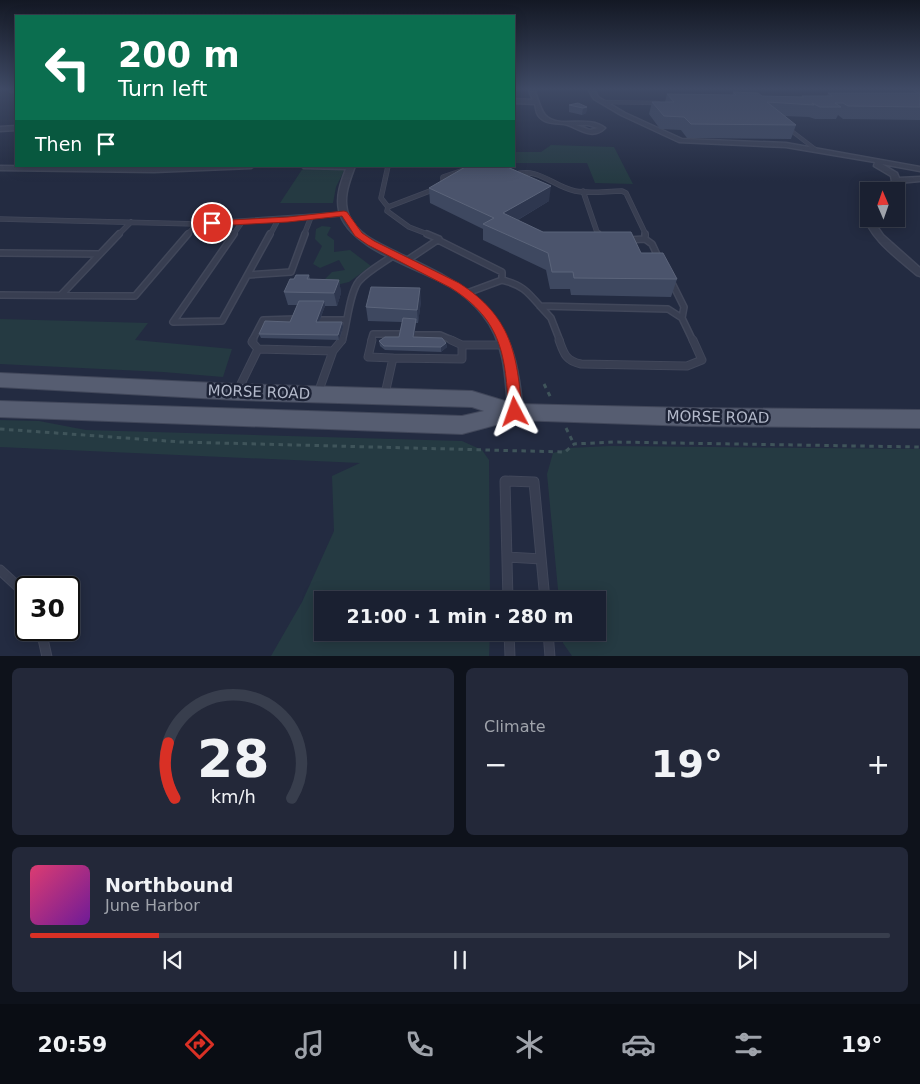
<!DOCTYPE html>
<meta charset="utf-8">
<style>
body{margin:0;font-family:"DejaVu Sans",sans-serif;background:#232839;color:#f1f3f6;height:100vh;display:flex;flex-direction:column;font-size:19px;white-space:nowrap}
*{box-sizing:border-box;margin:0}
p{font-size:16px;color:#9fa3ab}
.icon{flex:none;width:28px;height:28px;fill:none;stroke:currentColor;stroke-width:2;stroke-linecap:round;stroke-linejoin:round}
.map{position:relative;height:656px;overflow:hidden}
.details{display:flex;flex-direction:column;gap:12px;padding:12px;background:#0e121b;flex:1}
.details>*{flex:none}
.guide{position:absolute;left:15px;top:15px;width:500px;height:152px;border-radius:0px;box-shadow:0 2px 12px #0003,0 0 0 1px #383e4d;background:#0b6e4f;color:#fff;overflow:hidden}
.needle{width:32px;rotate:358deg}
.fabs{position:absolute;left:860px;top:182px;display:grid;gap:10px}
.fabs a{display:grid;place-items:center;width:45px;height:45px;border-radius:0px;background:#1a2031;box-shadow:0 2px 12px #0003,0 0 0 1px #383e4d;font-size:25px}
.speed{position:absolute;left:15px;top:576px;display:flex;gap:10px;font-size:25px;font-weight:700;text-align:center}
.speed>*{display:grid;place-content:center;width:65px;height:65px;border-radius:50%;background:#1a2031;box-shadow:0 2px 12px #0003,0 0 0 1px #383e4d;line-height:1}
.speed .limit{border:2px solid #111;border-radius:8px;background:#fff;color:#111}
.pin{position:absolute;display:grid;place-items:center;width:42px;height:42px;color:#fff;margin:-21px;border:2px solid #fff;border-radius:50%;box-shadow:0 1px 5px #0007}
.me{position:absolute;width:55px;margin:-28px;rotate:356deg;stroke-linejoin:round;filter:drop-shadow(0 0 4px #0008)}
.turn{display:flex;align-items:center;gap:18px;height:105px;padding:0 20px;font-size:22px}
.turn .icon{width:65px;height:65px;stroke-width:2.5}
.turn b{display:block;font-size:35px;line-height:42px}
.then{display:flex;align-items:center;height:48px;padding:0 20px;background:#0003;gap:10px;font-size:19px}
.big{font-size:38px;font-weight:700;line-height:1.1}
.details .tile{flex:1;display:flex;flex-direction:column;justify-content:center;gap:8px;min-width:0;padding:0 18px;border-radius:8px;background:#232839}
.details .dial{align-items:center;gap:0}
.dial svg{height:130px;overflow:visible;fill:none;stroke:#383e4d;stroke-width:7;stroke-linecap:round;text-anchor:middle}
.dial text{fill:#f1f3f6;stroke:none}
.song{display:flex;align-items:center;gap:15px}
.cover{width:60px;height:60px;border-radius:8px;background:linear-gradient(135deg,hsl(340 70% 55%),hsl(280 70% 35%))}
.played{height:5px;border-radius:2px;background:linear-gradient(90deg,#d93025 15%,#383e4d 15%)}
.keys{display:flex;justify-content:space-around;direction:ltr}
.heat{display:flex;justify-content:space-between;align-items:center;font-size:28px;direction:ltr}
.details .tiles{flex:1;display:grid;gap:12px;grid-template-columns:1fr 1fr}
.tile:last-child{grid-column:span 2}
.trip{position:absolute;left:314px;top:591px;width:292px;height:50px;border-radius:0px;background:#1a2031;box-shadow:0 2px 12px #0003,0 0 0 1px #383e4d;font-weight:700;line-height:50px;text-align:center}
.dock{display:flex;height:80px;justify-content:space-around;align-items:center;background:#0a0d14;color:#9fa3ab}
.dock .icon{width:35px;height:35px}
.dock .selected{color:#d93025}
.dock b{font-size:22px;color:#f1f3f6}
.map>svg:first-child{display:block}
.green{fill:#253a42}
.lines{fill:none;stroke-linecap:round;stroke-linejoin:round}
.lane-far4-casing{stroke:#41475a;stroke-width:4.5}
.lane-far3-casing{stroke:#41475a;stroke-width:5.5}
.lane-far2-casing{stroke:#41475a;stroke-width:8}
.lane-far1-casing{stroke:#41475a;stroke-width:9}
.lane-casing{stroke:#41475a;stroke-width:11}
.street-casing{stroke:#41475a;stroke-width:3}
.primary-casing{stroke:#41475a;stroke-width:2}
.path{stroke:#3f545a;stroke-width:3;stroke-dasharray:4.5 4.5;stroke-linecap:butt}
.lane-far4{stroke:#383e51;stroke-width:3}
.lane-far3{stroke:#383e51;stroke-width:4}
.lane-far2{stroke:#383e51;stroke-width:5}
.lane-far1{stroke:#383e51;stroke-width:7}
.lane{stroke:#383e51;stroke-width:9}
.street{fill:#383e51;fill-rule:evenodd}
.primary{fill:#565d71;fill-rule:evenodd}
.wall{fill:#3e4860}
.shaded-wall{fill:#2e374f}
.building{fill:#4b546c;stroke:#5b647a}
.route{fill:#d93025;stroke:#8d1f18}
.labels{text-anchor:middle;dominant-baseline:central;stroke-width:5;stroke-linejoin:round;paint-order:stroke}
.street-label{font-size:15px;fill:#b4bacb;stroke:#1d2336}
</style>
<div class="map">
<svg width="920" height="657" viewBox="0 0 920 657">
<rect width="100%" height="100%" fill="#232b41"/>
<path class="green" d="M 551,145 L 614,147 L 633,184 L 595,183 L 587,163 L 514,163 L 514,152 L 541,152 Z
M 303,168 L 345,169 L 336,187 L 333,203 L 280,203 Z
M 322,226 L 331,227 L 327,235 L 334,240 L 334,252 L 350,250 L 371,266 L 349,282 L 328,287 L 323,281 L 332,272 L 345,270 L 339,260 L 320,268 L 313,264 L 322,246 L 315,239 L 316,229 Z
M 0,319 L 148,323 L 135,340 L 232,349 L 223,377 L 163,372 L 0,364 Z
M 0,420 L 39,421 L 86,430 L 462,441 L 482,450 L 489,460 L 490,600 L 322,600 L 322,632 L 490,633 L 489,656 L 271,656 L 302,602 L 334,531 L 332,476 L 360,463 L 0,447 Z
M 610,446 L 920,449 L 920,656 L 572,656 L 563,643 L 562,633 L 598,632 L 598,600 L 559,600 L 547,474 L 553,453 L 570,448 Z"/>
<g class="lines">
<defs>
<path id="lane-far4" d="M 13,89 L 11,91 L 16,91
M 603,102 L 658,103
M 789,129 L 815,149"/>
<path id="lane-far3" d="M 388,166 L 381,198 L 388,207
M 513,175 C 538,166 552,186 575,191 C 590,194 607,191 622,191 L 626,193 L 646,235
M 583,191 L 598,235
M 0,219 L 197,224 L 344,214
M 118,235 L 131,222
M 187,235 L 197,224
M 233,235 L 242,222
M 270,235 L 278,220
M 304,235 L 311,217
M 430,235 L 409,227 L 387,211 L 388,207 L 443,186 L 443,177 L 467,169 L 468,166"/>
<path id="lane-far2" d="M 234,234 L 173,322 L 222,321 L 270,234
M 598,234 L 599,238
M 645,239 L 652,244 L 659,259
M 438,240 L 502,272 L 502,280 L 467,293
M 628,240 L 645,239 L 645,234
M 0,253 L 100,254 L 61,295
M 100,254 L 119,234
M 406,261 L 439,239 L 427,234
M 248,275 L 291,272 L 305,234
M 502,280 C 522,285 527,291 540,306
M 672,283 L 684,307 L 682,318
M 0,295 L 135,296 L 188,234
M 540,306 L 668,309 L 682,318 L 693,341
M 540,306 L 551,318 L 560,341
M 320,320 L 345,320
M 414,335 L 440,335 L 454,341
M 252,341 L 263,320 L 295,319
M 342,341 C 347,327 349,293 359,281 C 368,271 383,263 394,255
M 371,341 L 373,334 L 401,334"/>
<path id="lane-far1" d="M 372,340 L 368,357 L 393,358
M 451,340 L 462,345
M 559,340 C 564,354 566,361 581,364 L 687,366 L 702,360 L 693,340
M 258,349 L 333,351
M 238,390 L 258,349 L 252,342 L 253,340
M 318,393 L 333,351 L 342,340
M 385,394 L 393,358 L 462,359 L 462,345 L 506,345"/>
<path id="lane" d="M 507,557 L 541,559
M 0,570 L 26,594
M 508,600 L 505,481 L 534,482 L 545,600
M 41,630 L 47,657
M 509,632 L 510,657
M 548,632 L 550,657"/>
<path id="street" d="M 528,89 L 534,89 C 537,96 540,109 545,115 C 558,130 588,114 605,128 C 593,140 581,130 568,125 C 559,122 545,126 538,115 C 536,112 536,107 535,104 L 514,103 L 514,99 L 533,100 ZM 576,125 L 588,125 L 598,128 L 590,130 Z
M 588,89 L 594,89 L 598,97 L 625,113 L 682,139 L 786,143 L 920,167 L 920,171 L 882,164 L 897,173 L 899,178 L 920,177 L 920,181 L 898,183 L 890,191 L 882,191 L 892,181 L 891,176 L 874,166 L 875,162 L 786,147 L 679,142 L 621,115 L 594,99 Z
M 914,89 L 920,89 L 920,93 L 914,90 Z
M 16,126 L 16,130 L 0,131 L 0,127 Z
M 0,166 L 154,168 L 254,166 L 251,168 L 154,172 L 0,170 Z
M 301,166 L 355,166 C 349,182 341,201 350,218 C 358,234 376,242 392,250 C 451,279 503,298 517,370 C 519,380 524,407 520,416 L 515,417 L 510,416 L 508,412 C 506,378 505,342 483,315 C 474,304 463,294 451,287 C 420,268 347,249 339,210 C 336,196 341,182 346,169 L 304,168 Z
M 866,207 L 869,207 L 869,219 L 872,219 L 883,235 L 920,268 L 920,276 L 917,275 C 896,257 869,239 862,211 Z"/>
<path id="primary" d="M 0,373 L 237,384 L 472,391 L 515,404 L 691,408 L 920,410 L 920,428 L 691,426 L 515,420 L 462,434 L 0,417 L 0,401 L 462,416 L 484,411 L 472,407 L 237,400 L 0,387 Z"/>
</defs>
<use href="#lane-far4" class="lane-far4-casing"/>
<use href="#lane-far3" class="lane-far3-casing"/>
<use href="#lane-far2" class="lane-far2-casing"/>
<use href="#lane-far1" class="lane-far1-casing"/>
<use href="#lane" class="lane-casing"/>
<use href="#street" class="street-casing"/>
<use href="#primary" class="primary-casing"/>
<path class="path" d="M 544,384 L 551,398
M 566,428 L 574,444
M 0,429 L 181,442 L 565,452 L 574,444 L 613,442 L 920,447"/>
<use href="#lane-far4" class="lane-far4"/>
<use href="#lane-far3" class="lane-far3"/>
<use href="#lane-far2" class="lane-far2"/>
<use href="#lane-far1" class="lane-far1"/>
<use href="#lane" class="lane"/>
<use href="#street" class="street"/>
<use href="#primary" class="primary"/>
</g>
<path class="wall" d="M 733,92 L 762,96 L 802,97 L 802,96 L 827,96 L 828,93 L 920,93 L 920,120 L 843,119 L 838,115 L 836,119 L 815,119 L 809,117 L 784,116 L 796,125 L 791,139 L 687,138 L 681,130 L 660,129 L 649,114 L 652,102 L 665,102 L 667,94 L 732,95 Z
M 569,105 L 587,107 L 586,113 L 582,115 L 569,112 Z
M 429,188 L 549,201 L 518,220 L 543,232 L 641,253 L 677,279 L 671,297 L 571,295 L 570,289 L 550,289 L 546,270 L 483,240 L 483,229 L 430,203 Z
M 309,275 L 310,279 L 339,280 L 341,293 L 337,306 L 325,306 L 319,322 L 342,322 L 343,327 L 339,340 L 261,338 L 259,334 L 290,322 L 297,305 L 288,305 L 284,292 L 294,279 Z
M 421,301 L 418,323 L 416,323 L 414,337 L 446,343 L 447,347 L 441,352 L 385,350 L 380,346 L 379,341 L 399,337 L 402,322 L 368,321 L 366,307 Z"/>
<path class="shaded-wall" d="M 587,107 L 586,113 L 582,115 L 583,108 Z
M 551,186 L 549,201 L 502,229 L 503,213 Z
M 339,280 L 341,293 L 337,306 L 334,293 Z
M 420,288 L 421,301 L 418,323 L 417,310 Z
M 324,301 L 325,306 L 317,327 L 316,322 Z
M 416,319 L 416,323 L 413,342 L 413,337 Z
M 342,322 L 343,327 L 339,340 L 338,335 Z
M 446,343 L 447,347 L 441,352 L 441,347 Z"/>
<path class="building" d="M 733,92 L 758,93 L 762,96 L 804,97 L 802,96 L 832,96 L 828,93 L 920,93 L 920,107 L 848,106 L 843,103 L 835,103 L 841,107 L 820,107 L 812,103 L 814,105 L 767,102 L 796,125 L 691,124 L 684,117 L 664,116 L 652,102 L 674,102 L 667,94 L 736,95 Z
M 578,103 L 587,107 L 583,108 L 569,105 Z
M 467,166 L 505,166 L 551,186 L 503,213 L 543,232 L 631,232 L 641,253 L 663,253 L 677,279 L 574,278 L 573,272 L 552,272 L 548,253 L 483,224 L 494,218 L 429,188 Z
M 296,275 L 309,275 L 307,279 L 339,280 L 334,293 L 284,292 L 290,279 L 294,279 Z
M 371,287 L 420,288 L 417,310 L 366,307 Z
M 299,301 L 324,301 L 316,322 L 342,322 L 338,335 L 259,334 L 265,321 L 290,322 Z
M 403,318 L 416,319 L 413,337 L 442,338 L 446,343 L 441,347 L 384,346 L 379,341 L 385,337 L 399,337 Z"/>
<linearGradient id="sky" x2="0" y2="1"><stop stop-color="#131824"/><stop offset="0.49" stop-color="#3f4a65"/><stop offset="1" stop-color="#3f4a65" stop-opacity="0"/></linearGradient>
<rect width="920" height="181" fill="url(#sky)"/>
<path class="route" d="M 344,211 L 347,212 L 362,233 L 374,241 L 459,283 C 512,317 517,354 522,412 L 520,416 L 515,418 L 510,416 L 509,412 C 505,356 503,321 451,288 L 368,245 L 355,236 L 342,216 L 288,222 L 212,226 L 208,223 L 212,221 L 288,217 Z"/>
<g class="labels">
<g class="street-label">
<text transform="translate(259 392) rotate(2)">MORSE ROAD</text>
<text transform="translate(718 417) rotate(1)">MORSE ROAD</text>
</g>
</g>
</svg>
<div class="fabs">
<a><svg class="needle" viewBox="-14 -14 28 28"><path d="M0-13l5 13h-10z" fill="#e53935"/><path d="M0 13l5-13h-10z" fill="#9fa3ab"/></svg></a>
</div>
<div class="speed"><div class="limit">30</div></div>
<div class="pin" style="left:212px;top:223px;background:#d93025"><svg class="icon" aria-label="arrive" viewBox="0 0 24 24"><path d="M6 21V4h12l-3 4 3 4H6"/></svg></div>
<svg class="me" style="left:515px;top:412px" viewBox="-20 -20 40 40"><path d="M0-17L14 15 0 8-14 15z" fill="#d93025" stroke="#fff" stroke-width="4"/></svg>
<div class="trip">21:00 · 1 min · 280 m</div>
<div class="guide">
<div class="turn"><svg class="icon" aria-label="left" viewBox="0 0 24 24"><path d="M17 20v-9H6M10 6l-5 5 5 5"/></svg><div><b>200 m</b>Turn left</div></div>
<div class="then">Then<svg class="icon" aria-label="arrive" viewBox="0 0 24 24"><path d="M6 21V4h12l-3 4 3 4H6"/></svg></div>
</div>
</div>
<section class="details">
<div class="tiles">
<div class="tile dial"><svg viewBox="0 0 100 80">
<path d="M14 69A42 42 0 1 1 86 69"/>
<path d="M14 69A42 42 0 0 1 10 35" stroke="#d93025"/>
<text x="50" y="56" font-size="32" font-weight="700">28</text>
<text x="50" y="72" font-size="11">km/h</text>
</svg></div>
<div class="tile"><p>Climate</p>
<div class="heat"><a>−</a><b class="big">19°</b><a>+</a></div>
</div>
<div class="tile">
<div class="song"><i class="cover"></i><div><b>Northbound</b><p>June Harbor</p></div></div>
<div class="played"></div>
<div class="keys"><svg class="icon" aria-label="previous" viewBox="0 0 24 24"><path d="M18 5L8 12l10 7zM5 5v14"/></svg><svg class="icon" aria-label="pause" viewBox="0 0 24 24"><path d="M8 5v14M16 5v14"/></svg><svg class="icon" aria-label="next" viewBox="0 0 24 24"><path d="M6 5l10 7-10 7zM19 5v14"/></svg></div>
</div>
</div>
</section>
<nav class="dock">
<b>20:59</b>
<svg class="icon selected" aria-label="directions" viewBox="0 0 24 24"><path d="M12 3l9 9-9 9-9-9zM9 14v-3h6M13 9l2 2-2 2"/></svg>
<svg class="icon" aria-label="music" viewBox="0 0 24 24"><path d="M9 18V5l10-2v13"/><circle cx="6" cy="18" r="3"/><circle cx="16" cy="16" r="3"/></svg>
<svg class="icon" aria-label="phone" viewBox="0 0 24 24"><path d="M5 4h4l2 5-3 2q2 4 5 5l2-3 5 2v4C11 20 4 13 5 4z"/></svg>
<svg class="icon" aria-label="climate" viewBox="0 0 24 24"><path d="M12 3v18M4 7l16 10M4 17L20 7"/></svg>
<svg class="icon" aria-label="car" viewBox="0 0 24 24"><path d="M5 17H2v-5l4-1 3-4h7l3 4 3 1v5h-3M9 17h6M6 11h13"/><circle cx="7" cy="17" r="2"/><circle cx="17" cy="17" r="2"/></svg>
<svg class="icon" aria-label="filters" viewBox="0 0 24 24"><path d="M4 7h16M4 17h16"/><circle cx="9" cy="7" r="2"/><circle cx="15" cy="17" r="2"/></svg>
<b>19°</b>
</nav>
